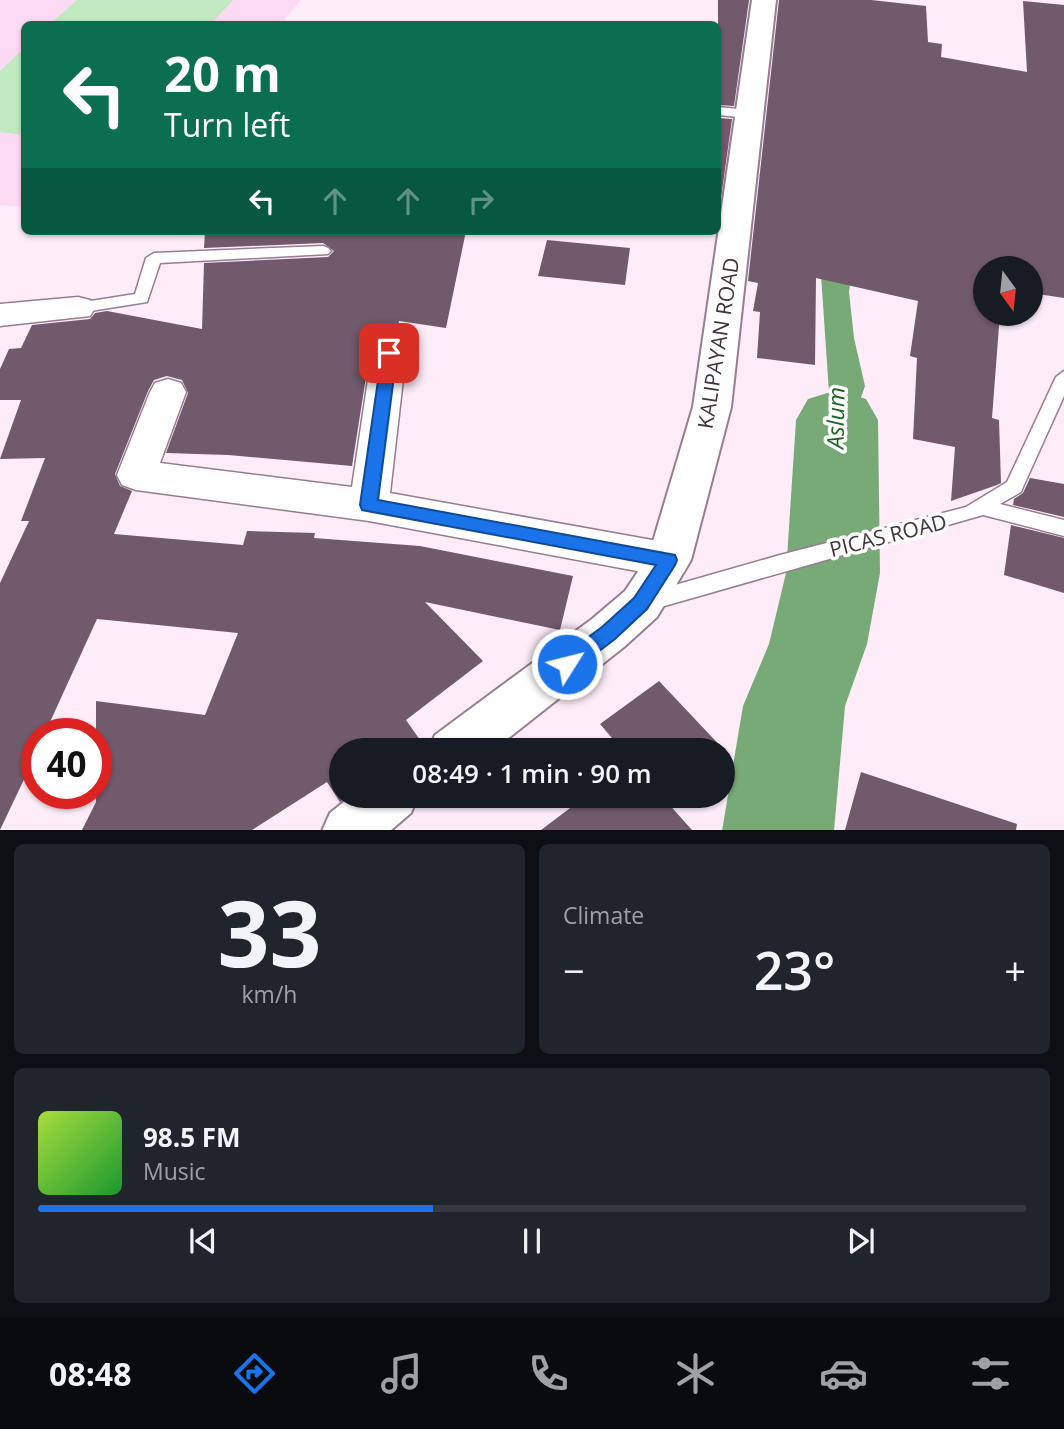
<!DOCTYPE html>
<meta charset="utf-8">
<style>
body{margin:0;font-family:"Open Sans",sans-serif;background:#20242c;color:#f1f3f6;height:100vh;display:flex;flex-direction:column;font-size:26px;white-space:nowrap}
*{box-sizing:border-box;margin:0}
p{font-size:23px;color:#9ea1a6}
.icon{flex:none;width:38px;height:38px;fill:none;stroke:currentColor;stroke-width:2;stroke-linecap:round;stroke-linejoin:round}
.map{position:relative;height:830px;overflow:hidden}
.sheet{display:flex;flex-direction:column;gap:14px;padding:14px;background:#0d0f14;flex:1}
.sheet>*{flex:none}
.hud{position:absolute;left:21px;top:21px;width:700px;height:214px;border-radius:10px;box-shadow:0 2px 5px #0004;background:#0b6e4f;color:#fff;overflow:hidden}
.needle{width:46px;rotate:165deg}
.fabs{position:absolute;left:973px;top:256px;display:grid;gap:14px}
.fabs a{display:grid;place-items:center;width:70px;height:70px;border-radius:50%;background:#171b24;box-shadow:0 2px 5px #0004;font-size:35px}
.speed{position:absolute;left:21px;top:718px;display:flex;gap:14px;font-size:35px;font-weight:700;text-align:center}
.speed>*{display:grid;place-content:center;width:91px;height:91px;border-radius:50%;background:#171b24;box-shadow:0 2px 5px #0004;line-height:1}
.speed .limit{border:10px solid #d22;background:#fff;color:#111}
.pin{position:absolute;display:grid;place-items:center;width:60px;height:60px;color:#fff;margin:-30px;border-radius:14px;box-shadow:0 4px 10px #0006}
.me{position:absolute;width:77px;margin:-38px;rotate:54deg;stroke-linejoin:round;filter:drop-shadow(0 0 5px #0008)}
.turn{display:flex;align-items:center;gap:24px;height:147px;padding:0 28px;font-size:32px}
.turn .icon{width:91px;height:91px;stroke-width:2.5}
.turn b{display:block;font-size:49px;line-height:60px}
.lanes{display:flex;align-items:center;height:66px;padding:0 28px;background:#0003;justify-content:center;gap:35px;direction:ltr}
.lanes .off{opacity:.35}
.big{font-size:52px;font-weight:600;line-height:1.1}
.sheet .card{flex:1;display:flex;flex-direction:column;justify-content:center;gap:10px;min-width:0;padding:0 24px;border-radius:10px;background:#20242c}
.sheet .dial{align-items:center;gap:0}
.dial b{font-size:91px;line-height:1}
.song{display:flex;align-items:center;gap:21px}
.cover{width:84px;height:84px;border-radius:10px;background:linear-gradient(135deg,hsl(80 70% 55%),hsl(130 70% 35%))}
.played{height:7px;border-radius:4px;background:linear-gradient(90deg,#1a73e8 40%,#363941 40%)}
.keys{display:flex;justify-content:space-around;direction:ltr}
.heat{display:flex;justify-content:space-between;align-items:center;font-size:38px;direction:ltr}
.sheet .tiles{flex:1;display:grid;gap:14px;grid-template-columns:1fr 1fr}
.card:last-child{grid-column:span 2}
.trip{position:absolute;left:329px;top:738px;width:406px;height:70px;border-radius:35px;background:#171b24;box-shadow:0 2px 5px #0004;font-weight:600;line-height:70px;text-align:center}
.menu{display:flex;height:112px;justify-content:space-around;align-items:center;background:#090b0e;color:#9ea1a6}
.menu .icon{width:49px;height:49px}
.menu .on{color:#1a73e8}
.menu b{font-size:32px;color:#f1f3f6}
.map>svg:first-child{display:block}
.built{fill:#fcdaf3}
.green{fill:#c1eac1}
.water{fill:#7a7}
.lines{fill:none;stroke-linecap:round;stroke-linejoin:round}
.river{fill:#7a7;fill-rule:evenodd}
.building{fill:#715a6b}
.lane-casing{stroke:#967d8f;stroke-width:3}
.street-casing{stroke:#967d8f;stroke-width:3}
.secondary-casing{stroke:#967d8f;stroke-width:4}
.lane{fill:#fff;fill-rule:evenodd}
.street{fill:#fff;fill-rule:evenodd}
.secondary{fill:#fff;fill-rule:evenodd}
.route{fill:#1a73e8;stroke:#114b97;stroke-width:2}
.labels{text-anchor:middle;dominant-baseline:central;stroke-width:7;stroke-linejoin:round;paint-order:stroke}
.street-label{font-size:21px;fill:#3f343c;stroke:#fff}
.water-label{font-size:23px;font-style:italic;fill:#1c6322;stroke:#fff}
</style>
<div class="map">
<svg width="1064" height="831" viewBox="0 0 1064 831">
<rect width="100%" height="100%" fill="#feedf9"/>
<path class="built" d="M 0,0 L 301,0 L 281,24 L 24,24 L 24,207 L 0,205 Z"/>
<path class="green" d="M 77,0 L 233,0 L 211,24 L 50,24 Z
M 24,48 L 24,135 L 0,132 L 0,71 Z"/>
<path class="water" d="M 818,230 L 851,277 L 849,292 L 854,338 L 865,386 L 857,409 L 856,528 L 811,535 L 817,460 L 829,393 Z
M 852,573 L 806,830 L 741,830 L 776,638 L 803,580 Z"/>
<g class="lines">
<path class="river" d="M 837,390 L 866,399 L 878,420 L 880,573 L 867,644 L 845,706 L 834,831 L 722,831 L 743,706 L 769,644 L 786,573 L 796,420 L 808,399 Z"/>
</g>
<path class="building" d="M 718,0 L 749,0 L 734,106 L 718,105 Z
M 779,0 L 871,0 L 926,6 L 928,42 L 942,44 L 941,57 L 1027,72 L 1023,1 L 1064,5 L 1064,298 L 1031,293 L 1031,268 L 985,268 L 985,313 L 1000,313 L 992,418 L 999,420 L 1001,483 L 997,485 L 951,501 L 955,447 L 913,439 L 917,358 L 910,356 L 918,301 L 816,278 L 815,365 L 757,358 L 760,312 L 753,311 L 758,283 L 748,281 Z
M 718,118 L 732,119 L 718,220 L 718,117 Z
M 205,231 L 466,231 L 446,328 L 399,321 L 396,340 L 376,341 L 370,352 L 352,466 L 228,455 L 166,453 L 188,393 L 182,380 L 167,376 L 154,380 L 148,391 L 115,474 L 120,486 L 132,491 L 114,534 L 243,545 L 247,531 L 315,533 L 314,538 L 420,546 L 573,576 L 560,630 L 425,602 L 483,661 L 406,720 L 425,747 L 420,751 L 341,751 L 341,796 L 347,796 L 340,802 L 327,782 L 252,830 L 82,830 L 96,802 L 96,701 L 205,715 L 238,633 L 97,619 L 45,733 L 37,733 L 37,752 L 0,830 L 0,583 L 29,521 L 21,521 L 45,458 L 0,459 L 21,400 L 0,400 L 0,369 L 9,349 L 21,348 L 32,325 L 90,319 L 95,313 L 107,311 L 202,329 L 204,263 L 328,257 L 334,251 L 323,243 L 204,248 Z
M 547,240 L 630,248 L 625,285 L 538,276 Z
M 1030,478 L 1064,484 L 1064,517 L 1013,505 L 1014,499 L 1023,493 Z
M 1011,525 L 1064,538 L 1064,593 L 1004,575 Z
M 659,681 L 727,753 L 723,756 L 723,751 L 623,751 L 600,724 Z
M 861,772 L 1017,824 L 1016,830 L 845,830 Z
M 586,796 L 672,796 L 666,801 L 692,830 L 541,830 Z"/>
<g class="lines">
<defs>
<path id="lane" d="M 718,107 L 749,110 L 755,114 L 749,118 L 718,115 Z
M 323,246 L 328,248 L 331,251 L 328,254 L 160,263 L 147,302 L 78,313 L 70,308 L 78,303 L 135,294 L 146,258 L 154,253 Z
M 1064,371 L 1064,396 L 1023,487 L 1021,492 L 1000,504 L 1064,520 L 1064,536 L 983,515 L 647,611 L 640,608 L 637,602 L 640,596 L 647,593 L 780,555 L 966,507 L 1007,482 L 1056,377 Z"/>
<path id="street" d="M 78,297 L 90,300 L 95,308 L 90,316 L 0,326 L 0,304 Z
M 389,341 L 401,344 L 406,353 L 390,493 L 669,543 L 684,548 L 690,560 L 684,572 L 669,577 L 369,521 L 136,490 L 122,485 L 117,475 L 150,392 L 155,383 L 168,379 L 181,383 L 186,392 L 160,463 L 352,487 L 372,353 L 377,344 Z"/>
<path id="secondary" d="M 752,0 L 776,0 L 731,407 L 691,560 L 657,617 L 624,647 L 492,751 L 428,751 L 435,735 L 592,619 L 625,591 L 649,555 L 693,407 Z
M 351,796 L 418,796 L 411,813 L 390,831 L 322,831 L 330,813 Z"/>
</defs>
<use href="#lane" class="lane-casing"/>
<use href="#street" class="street-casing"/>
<use href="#secondary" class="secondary-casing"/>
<use href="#lane" class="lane"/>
<use href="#street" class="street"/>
<use href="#secondary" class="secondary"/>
</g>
<path class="route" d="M 389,348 L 397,353 L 378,500 L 675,555 L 677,560 L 675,565 L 647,609 L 615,639 L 574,670 L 567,672 L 560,670 L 557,664 L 560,658 L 602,627 L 634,598 L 656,565 L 362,510 L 360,505 L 382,353 Z"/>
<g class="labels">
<g class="street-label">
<text transform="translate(718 343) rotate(-81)">KALIPAYAN ROAD</text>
<text transform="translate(888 535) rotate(-14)">PICAS ROAD</text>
</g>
<g class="water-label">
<text transform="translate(835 418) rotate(-89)">Aslum</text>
</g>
</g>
</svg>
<div class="fabs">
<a><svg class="needle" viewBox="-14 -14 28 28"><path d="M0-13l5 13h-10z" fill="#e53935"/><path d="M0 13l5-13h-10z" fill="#9ea1a6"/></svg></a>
</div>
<div class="speed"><div class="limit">40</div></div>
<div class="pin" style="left:389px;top:353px;background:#d93025"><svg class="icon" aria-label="arrive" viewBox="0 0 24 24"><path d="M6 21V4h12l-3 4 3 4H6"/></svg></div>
<svg class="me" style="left:567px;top:664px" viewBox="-20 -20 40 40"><circle r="17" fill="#1a73e8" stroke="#fff" stroke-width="3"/><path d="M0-11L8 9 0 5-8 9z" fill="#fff"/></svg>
<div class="trip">08:49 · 1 min · 90 m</div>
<div class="hud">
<div class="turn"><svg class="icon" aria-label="left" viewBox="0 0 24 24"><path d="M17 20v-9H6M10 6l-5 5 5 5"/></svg><div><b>20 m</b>Turn left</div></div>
<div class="lanes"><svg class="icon" aria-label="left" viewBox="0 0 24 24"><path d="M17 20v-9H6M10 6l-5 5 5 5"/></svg><svg class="icon off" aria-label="ahead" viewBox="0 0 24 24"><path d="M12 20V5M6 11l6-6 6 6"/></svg><svg class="icon off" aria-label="ahead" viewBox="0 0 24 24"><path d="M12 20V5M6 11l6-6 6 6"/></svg><svg class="icon off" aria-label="right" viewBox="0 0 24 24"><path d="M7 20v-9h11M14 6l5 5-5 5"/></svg></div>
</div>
</div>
<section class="sheet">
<div class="tiles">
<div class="card dial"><b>33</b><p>km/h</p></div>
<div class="card"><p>Climate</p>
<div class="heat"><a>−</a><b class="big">23°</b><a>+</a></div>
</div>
<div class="card">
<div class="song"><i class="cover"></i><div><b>98.5 FM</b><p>Music</p></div></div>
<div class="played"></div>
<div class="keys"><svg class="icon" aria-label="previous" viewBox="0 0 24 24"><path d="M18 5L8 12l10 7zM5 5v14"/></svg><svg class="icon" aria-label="pause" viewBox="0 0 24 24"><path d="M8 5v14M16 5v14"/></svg><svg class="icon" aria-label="next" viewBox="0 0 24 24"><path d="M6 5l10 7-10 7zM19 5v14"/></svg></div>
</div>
</div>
</section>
<nav class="menu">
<b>08:48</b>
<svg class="icon on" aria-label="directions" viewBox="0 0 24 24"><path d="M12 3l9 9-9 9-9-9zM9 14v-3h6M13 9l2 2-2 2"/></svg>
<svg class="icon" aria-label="music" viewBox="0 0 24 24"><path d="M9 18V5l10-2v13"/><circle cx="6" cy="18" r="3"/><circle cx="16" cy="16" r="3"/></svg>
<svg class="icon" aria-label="phone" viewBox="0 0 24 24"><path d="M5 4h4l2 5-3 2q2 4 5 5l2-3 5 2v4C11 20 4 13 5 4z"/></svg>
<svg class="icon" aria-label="climate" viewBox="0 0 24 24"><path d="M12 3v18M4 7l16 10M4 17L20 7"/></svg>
<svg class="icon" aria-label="car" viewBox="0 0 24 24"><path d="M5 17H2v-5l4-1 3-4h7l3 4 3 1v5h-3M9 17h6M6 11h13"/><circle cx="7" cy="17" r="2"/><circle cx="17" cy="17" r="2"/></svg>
<svg class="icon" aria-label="filters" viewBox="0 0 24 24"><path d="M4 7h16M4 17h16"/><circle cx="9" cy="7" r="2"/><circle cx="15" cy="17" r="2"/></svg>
</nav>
